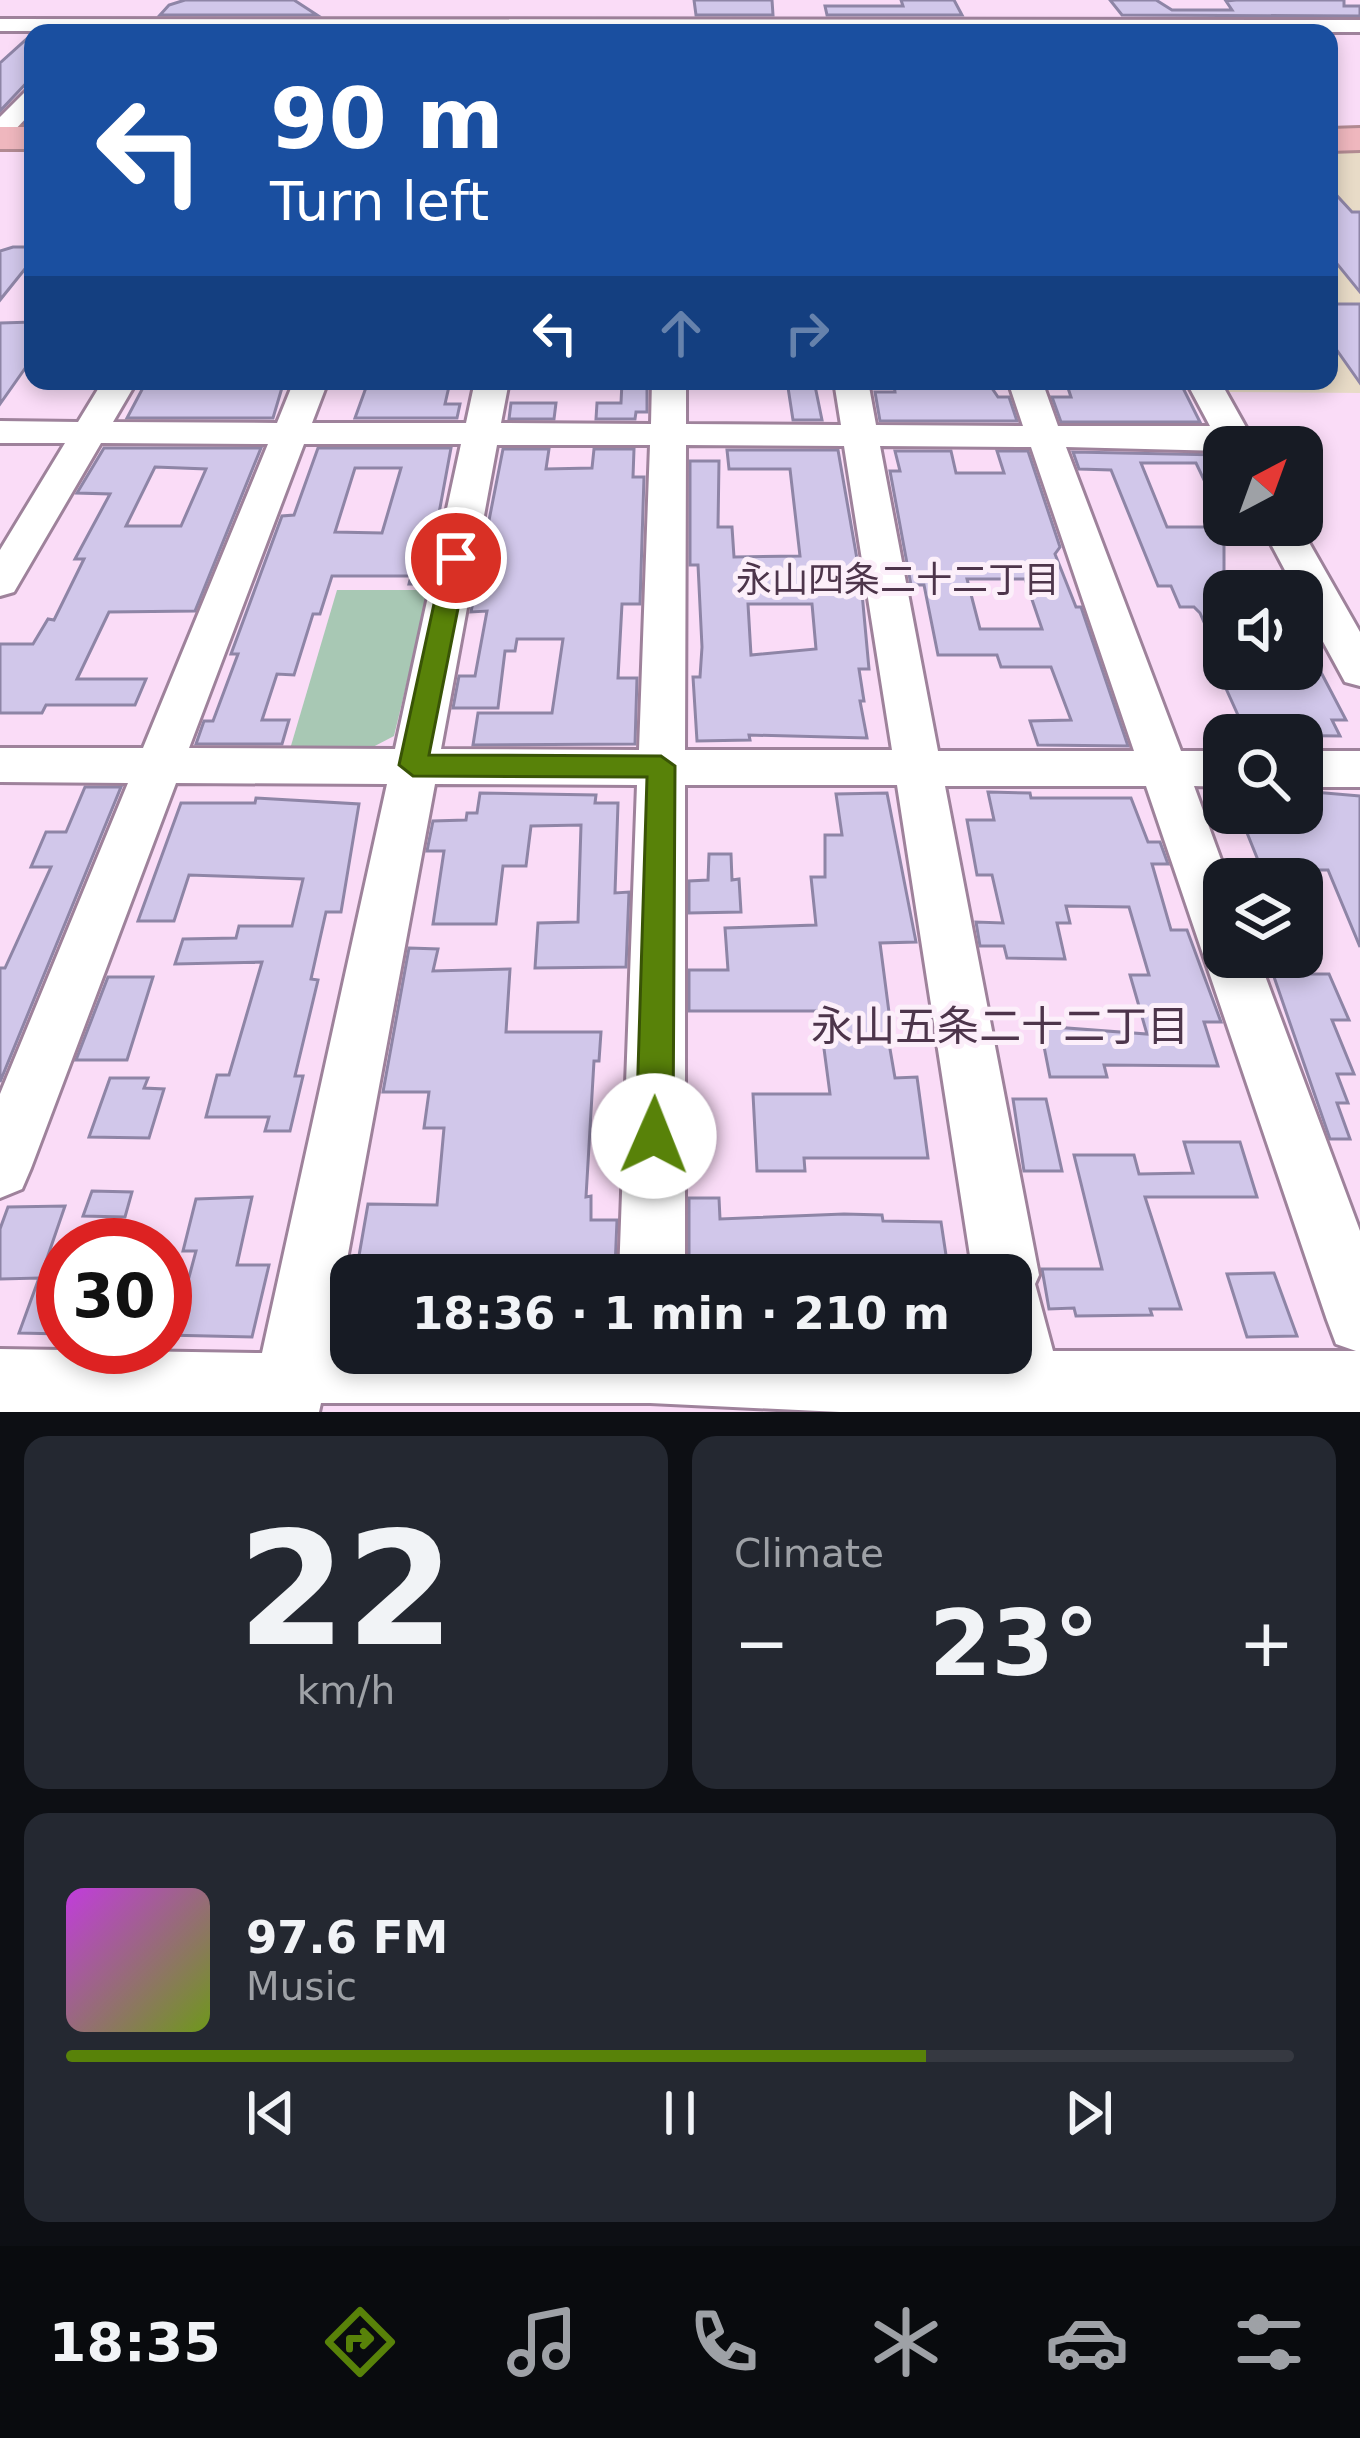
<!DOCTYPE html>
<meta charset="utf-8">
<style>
body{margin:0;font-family:"DejaVu Sans","Noto Sans JP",sans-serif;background:#242831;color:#f1f3f6;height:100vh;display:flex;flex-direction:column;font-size:45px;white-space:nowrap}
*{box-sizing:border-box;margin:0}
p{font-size:39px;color:#9ea1a6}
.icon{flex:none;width:66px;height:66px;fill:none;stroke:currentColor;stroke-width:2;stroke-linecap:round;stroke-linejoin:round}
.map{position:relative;height:1412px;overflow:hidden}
.sheet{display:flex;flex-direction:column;gap:24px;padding:24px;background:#0d0f14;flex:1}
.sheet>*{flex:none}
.top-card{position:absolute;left:24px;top:24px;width:1314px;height:366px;border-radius:24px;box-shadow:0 6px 18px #0003;background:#1a4fa0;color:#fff;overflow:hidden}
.needle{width:78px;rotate:41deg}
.buttons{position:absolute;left:1203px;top:426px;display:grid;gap:24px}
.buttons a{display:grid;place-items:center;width:120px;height:120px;border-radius:24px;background:#171b24;box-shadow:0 6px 18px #0003;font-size:60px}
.speed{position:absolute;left:36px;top:1218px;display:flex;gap:24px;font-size:60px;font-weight:700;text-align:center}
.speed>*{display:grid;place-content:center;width:156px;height:156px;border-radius:50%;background:#171b24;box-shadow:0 6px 18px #0003;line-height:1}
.speed .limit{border:18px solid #d22;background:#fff;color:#111}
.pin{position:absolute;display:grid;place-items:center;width:102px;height:102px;color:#fff;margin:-51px;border:6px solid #fff;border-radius:50%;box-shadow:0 3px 12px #0007}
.me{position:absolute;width:132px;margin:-66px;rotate:1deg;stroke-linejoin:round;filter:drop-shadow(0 0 9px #0008)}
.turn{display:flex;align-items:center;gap:42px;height:252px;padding:0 48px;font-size:54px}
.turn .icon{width:156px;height:156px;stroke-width:2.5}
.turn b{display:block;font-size:84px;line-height:102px}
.lanes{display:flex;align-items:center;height:114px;padding:0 48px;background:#0003;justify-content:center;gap:60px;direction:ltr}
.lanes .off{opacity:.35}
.big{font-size:90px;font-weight:800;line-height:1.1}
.sheet .card{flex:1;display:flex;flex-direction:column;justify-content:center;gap:18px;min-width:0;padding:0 42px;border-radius:24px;background:#242831}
.sheet .dial{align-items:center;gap:0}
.dial b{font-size:156px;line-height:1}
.song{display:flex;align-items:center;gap:36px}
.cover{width:144px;height:144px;border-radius:18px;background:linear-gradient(135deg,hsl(290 70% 55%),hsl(80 70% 35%))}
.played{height:12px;border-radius:6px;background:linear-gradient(90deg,#588209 70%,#363941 70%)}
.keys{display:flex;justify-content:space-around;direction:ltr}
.heat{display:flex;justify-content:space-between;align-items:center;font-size:66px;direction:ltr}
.sheet .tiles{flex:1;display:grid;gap:24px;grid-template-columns:1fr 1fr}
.card:last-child{grid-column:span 2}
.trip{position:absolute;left:330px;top:1254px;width:702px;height:120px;border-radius:24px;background:#171b24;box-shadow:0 6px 18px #0003;font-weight:800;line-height:120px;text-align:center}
.menu{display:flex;height:192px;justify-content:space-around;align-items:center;background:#090b0e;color:#9ea1a6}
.menu .icon{width:84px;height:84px}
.menu .on{color:#588209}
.menu b{font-size:54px;color:#f1f3f6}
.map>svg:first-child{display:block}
.education{fill:#e8dbc7}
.green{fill:#a8c8b4}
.building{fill:#d1c7ea;stroke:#8e85a6;stroke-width:3;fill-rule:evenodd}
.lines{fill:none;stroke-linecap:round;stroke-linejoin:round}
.minor-casing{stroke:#9e829b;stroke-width:6}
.highway-casing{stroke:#b28a92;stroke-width:6}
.minor{fill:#fff;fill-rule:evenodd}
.highway{fill:#efb7be;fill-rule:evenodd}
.route{fill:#588209;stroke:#395406;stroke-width:3}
.labels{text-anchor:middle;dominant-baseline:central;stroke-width:10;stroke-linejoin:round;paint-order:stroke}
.neighbourhood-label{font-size:36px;fill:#4d354b;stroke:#fceffa}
.near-neighbourhood-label{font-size:42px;fill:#4d354b;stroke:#fceffa}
</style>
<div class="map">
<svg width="1360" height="1412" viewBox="0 0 1360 1412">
<rect width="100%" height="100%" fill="#fadcf7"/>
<path class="education" d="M 1329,153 L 1360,153 L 1360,393 L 1224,392 L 1218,381 L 1329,381 Z"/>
<path class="green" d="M 337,590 L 429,590 L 394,736 L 371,748 L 290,749 Z"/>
<path class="building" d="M 185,0 L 294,0 L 317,15 L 160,15 L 169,5 Z
M 694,0 L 772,0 L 773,15 L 696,15 Z
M 901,0 L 954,0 L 962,15 L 827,15 L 825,6 L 903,6 Z
M 1110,0 L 1156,0 L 1172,10 L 1232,10 L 1226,1 L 1236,0 L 1344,0 L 1344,6 L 1360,6 L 1360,16 L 1122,15 Z
M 30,36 L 33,76 L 0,111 L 0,63 Z
M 1329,187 L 1352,212 L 1360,212 L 1360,292 L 1329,254 Z
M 13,247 L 33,247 L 33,259 L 0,300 L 0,251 Z
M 1329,304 L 1360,304 L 1360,383 L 1329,339 Z
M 33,322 L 33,357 L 0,404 L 0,323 Z
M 284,381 L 273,418 L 127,418 L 146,382 Z
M 787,381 L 814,381 L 822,420 L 793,420 Z
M 900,381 L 987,381 L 998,397 L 1009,397 L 1017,421 L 880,421 L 875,392 L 895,392 L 894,385 Z
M 368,382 L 450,382 L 445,404 L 460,404 L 457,418 L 355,418 Z
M 622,382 L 647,382 L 647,412 L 636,412 L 635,419 L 596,419 L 597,403 L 621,403 Z
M 1066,382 L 1180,382 L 1200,422 L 1061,422 L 1052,397 L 1071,397 Z
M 511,403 L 556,403 L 554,419 L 509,419 Z
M 104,448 L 261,448 L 195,611 L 109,612 L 77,679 L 146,679 L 135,705 L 46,705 L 42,713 L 0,713 L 0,644 L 33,644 L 48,619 L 54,620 L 84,559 L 75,559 L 110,494 L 77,493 ZM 155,467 L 206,469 L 181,526 L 126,526 Z
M 318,448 L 451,448 L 426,584 L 409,584 L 411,576 L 332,576 L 320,614 L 313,614 L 294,675 L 277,674 L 262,720 L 289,720 L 282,744 L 196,744 L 204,721 L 213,721 L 238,654 L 231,654 L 282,516 L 294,515 ZM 355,468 L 401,468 L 382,533 L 335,532 Z
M 503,449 L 549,449 L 546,469 L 592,468 L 594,449 L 634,449 L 633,477 L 644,477 L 640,604 L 622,604 L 618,678 L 637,678 L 635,744 L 473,745 L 478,713 L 552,713 L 563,639 L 517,639 L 515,651 L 505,651 L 498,708 L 453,708 L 459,676 L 475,676 L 487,611 L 471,612 Z
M 727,450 L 838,450 L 861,582 L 869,669 L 859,669 L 864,701 L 860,701 L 867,738 L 749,735 L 750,740 L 697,741 L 693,677 L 700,677 L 702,647 L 698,565 L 690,565 L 690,461 L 719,461 L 718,527 L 732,527 L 734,557 L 800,556 L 790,469 L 729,469 ZM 748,604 L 812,604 L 816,649 L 751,655 Z
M 895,451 L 951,451 L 956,473 L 1004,473 L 997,451 L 1028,451 L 1060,547 L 1055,554 L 1076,607 L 1081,607 L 1128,746 L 1038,745 L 1030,721 L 1071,720 L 1051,667 L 1001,667 L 997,655 L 938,655 L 924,585 L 911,585 L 890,471 L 900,471 ZM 967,579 L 1025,579 L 1042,629 L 980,629 Z
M 1073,452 L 1221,455 L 1224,522 L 1196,463 L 1141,463 L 1167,527 L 1224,527 L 1224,668 L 1200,613 L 1194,607 L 1180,607 L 1171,586 L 1158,586 L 1111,470 L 1079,469 Z
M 1302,636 L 1346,720 L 1332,720 L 1340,736 L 1247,735 L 1219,673 L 1254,669 L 1260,682 L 1302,682 Z
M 85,787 L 121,787 L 0,1082 L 0,968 L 5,968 L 51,867 L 31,867 L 46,832 L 66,832 Z
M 1302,791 L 1360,796 L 1360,947 L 1328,870 L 1262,870 L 1239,813 L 1302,813 Z
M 988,792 L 1030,793 L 1031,798 L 1131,798 L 1148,842 L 1160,842 L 1168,864 L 1152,864 L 1171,930 L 1187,930 L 1221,1022 L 1204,1022 L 1218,1066 L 1104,1065 L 1107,1077 L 1050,1077 L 1040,1026 L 1147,1034 L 1130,975 L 1149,975 L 1129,907 L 1066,906 L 1070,923 L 1057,923 L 1065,959 L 1007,958 L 1004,946 L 980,946 L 976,922 L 1003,923 L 992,875 L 977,875 L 967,820 L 994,820 Z
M 480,793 L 596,795 L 595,803 L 618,803 L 615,893 L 629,892 L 626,967 L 535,968 L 538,923 L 578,922 L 581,825 L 531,826 L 526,866 L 503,866 L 496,924 L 433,924 L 444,851 L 427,851 L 433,821 L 466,820 L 467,813 L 477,813 Z
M 887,793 L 916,942 L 880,943 L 890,1020 L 885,1020 L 895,1078 L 917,1077 L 928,1158 L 804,1158 L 805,1171 L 757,1171 L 753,1094 L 830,1094 L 819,1011 L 689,1011 L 689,970 L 728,970 L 725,928 L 816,925 L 811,877 L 825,877 L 825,835 L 842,835 L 836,794 Z
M 256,798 L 359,804 L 341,912 L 326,912 L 311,979 L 318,980 L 295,1076 L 303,1076 L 290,1131 L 265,1131 L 269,1117 L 206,1117 L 217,1075 L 229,1075 L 262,962 L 175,964 L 183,939 L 236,938 L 239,926 L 292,926 L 303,879 L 189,875 L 174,921 L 138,921 L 181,803 L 255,803 Z
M 709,854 L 731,854 L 732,880 L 739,879 L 741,912 L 689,913 L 689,881 L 708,880 Z
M 409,948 L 438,949 L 433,971 L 510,969 L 506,1032 L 601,1032 L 599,1061 L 594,1061 L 586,1197 L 591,1196 L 591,1220 L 617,1220 L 615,1268 L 560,1268 L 561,1260 L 479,1261 L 478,1275 L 356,1273 L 368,1204 L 437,1205 L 444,1128 L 424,1128 L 429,1092 L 383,1092 Z
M 1273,974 L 1329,974 L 1349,1020 L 1332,1020 L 1354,1074 L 1337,1074 L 1348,1103 L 1337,1103 L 1350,1139 L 1330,1139 Z
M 108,977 L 153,977 L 127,1060 L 76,1060 Z
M 110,1078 L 148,1078 L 144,1088 L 164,1089 L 149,1138 L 89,1137 Z
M 1013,1099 L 1046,1099 L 1062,1171 L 1024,1171 Z
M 1184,1142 L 1240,1142 L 1257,1197 L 1145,1197 L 1181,1309 L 1150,1309 L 1152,1315 L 1076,1316 L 1074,1308 L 1049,1309 L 1042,1269 L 1102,1269 L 1074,1155 L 1134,1155 L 1139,1174 L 1193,1173 Z
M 92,1191 L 132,1192 L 125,1217 L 83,1216 Z
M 252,1197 L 237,1265 L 269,1265 L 252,1337 L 165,1335 L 165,1308 L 181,1307 L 196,1251 L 183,1251 L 196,1199 Z
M 689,1198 L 719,1198 L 720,1219 L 844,1214 L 882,1215 L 883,1221 L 941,1222 L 949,1275 L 689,1275 Z
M 65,1206 L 43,1270 L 63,1270 L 63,1334 L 19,1333 L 39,1278 L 0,1279 L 0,1229 L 8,1207 Z
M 1274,1273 L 1297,1336 L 1247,1337 L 1227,1274 Z"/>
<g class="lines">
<defs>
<path id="minor" d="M 0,19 L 1360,20 L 1360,32 L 0,31 Z
M 33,90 L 33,111 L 9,136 L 0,138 L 0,117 L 25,92 Z
M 103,381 L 137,381 L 113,422 L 277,423 L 294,381 L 328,381 L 312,423 L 466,423 L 475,381 L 509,381 L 501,423 L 651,424 L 652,381 L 686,381 L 686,424 L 841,425 L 834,381 L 868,381 L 876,425 L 1023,426 L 1008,381 L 1042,381 L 1058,426 L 1210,426 L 1186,381 L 1220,381 L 1257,447 L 1224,447 L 1224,451 L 1066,447 L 1181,751 L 1224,751 L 1224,787 L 1194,786 L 1228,879 L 1224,879 L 1224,957 L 1258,957 L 1360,1231 L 1360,1412 L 840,1412 L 650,1403 L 321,1403 L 319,1412 L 0,1412 L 0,1349 L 262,1353 L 387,784 L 176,783 L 31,1168 L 22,1189 L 0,1198 L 0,1094 L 128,783 L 0,782 L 0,748 L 143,748 L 268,444 L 101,443 L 14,592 L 0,596 L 0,550 L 65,443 L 0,443 L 0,421 L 78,422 ZM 304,444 L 461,444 L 395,749 L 189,748 ZM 497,445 L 650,445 L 639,750 L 441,749 ZM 686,445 L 844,446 L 892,750 L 685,750 ZM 880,446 L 1031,447 L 1134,751 L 938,751 ZM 435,784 L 637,785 L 619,1275 L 685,1275 L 685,785 L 897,785 L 973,1275 L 1011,1275 L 1011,1353 L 351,1353 L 351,1335 L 333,1335 ZM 945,786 L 1146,786 L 1327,1320 L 1336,1344 L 1356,1351 L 1053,1351 L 1035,1284 L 1039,1275 Z
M 1261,525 L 1299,525 L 1360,632 L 1360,686 L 1345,682 L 1302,603 L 1302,591 L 1296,591 Z
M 1302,751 L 1360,751 L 1360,787 L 1302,787 Z"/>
<path id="highway" d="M 0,127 L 33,127 L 33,149 L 0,149 Z
M 1360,128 L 1360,150 L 1329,151 L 1329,129 Z"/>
</defs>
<use href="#minor" class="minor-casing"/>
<use href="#highway" class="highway-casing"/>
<use href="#minor" class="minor"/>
<use href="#highway" class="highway"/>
</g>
<path class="route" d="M 456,550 L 468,558 L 429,755 L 661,756 L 675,766 L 673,1136 L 667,1148 L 654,1153 L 641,1148 L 636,1136 L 647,777 L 413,776 L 399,765 L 444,558 Z"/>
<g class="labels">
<g class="neighbourhood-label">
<text x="898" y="579">永山四条二十二丁目</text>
</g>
<g class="near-neighbourhood-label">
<text x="1000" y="1026">永山五条二十二丁目</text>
</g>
</g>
</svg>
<div class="buttons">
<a><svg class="needle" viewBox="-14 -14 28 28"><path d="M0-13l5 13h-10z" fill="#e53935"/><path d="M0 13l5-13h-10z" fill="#9ea1a6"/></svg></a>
<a><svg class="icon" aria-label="sound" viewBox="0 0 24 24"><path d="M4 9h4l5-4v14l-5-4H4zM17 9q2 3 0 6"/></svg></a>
<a><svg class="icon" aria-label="search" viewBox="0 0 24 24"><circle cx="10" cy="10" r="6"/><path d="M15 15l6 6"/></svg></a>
<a><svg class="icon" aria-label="layers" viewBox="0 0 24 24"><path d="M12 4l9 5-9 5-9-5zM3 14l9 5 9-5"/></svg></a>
</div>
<div class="speed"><div class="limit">30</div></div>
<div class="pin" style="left:456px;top:558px;background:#d93025"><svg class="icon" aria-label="arrive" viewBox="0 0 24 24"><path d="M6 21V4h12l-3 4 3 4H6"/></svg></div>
<svg class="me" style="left:654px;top:1136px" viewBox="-20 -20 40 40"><circle r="19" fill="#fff"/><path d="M0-13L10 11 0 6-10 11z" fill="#588209"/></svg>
<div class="trip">18:36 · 1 min · 210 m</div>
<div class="top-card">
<div class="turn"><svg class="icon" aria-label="left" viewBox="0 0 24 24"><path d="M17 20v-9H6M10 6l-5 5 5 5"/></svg><div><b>90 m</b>Turn left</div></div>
<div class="lanes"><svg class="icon" aria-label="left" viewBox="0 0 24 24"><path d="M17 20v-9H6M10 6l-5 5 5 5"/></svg><svg class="icon off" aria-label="ahead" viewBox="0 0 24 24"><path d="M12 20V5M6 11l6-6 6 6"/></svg><svg class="icon off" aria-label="right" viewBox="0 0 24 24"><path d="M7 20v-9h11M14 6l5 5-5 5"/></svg></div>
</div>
</div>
<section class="sheet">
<div class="tiles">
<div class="card dial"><b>22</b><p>km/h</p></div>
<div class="card"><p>Climate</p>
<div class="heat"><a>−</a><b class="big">23°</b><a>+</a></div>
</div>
<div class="card">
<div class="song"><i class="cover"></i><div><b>97.6 FM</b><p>Music</p></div></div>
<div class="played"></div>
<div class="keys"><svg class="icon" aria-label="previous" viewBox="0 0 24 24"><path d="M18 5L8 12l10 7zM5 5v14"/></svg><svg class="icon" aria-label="pause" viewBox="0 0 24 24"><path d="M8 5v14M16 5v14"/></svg><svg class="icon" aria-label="next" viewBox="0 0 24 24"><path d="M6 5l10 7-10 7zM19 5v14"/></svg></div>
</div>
</div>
</section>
<nav class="menu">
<b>18:35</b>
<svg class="icon on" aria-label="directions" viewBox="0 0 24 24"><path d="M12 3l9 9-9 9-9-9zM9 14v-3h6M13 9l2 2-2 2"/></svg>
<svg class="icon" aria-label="music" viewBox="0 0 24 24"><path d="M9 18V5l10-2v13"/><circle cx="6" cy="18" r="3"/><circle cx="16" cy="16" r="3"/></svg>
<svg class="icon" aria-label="phone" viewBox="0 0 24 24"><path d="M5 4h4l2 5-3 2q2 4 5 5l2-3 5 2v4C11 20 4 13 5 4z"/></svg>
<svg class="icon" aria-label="climate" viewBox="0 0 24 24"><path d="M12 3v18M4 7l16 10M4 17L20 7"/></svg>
<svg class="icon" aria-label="car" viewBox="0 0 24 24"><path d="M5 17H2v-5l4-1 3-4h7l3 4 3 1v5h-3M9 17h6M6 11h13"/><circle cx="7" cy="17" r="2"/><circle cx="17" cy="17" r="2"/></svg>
<svg class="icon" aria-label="filters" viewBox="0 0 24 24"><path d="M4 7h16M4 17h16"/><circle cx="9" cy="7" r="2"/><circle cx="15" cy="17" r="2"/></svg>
</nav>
